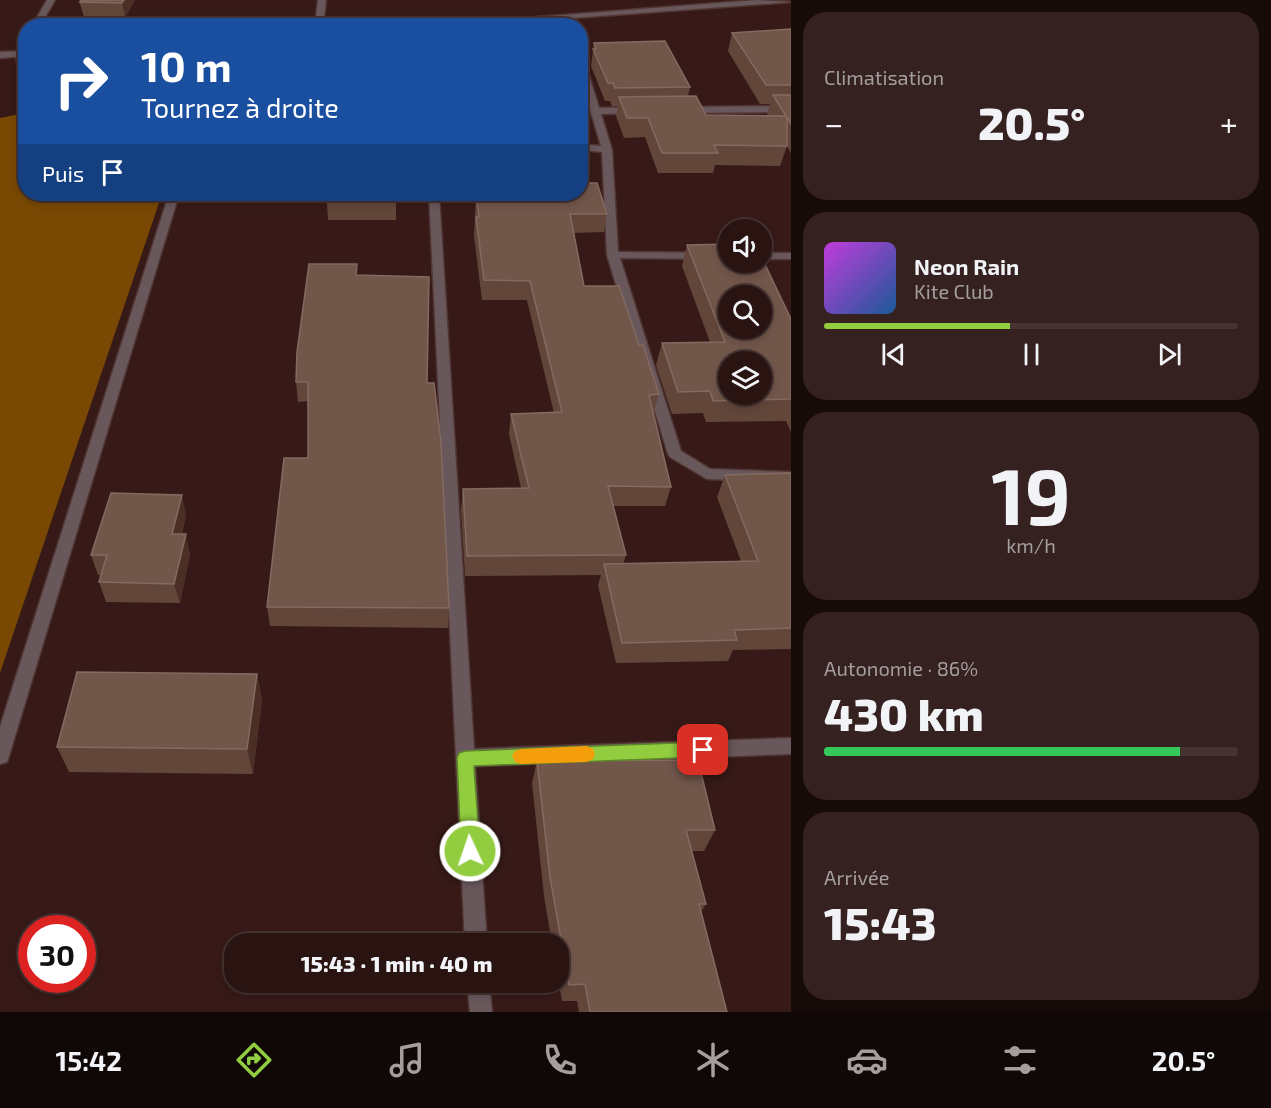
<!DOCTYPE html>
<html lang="fr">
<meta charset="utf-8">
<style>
body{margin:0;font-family:"Exo 2",sans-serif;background:#352120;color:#f1f3f6;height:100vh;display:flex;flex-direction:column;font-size:22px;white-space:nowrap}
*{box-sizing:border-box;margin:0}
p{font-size:20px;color:#a59e9f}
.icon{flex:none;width:33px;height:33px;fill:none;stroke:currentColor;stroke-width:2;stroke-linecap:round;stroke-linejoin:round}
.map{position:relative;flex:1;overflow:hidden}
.details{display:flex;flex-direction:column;gap:12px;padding:12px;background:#170b0a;width:480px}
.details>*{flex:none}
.hud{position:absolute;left:18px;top:18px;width:570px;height:183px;border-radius:24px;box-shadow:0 3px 9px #0003,0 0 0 2px #453332;background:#1a4fa0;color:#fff;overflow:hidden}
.buttons{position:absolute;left:718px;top:219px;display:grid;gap:12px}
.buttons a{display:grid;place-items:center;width:54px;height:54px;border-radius:50%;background:#291412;box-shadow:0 3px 9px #0003,0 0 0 2px #453332;font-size:30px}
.speed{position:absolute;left:18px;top:915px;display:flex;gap:12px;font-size:30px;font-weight:700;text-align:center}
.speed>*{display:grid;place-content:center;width:78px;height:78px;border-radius:50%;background:#291412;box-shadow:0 3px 9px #0003,0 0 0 2px #453332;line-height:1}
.speed .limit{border:9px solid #d22;background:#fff;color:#111}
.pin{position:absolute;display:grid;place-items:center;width:51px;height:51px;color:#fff;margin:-26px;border-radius:12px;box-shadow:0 3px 9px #0006}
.me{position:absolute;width:66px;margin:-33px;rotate:357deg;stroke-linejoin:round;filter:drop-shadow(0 0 4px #0008)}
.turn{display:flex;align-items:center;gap:21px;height:126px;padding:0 24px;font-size:27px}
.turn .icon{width:78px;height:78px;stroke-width:2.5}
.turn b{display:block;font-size:42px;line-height:51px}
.then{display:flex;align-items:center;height:57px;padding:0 24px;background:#0003;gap:12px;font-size:22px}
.big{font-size:45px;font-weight:800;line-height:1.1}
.details .tile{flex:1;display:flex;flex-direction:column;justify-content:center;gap:9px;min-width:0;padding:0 21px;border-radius:24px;background:#352120}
.details .dial{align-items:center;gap:0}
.dial b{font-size:78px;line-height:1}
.song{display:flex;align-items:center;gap:18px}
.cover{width:72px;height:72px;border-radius:9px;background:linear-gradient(135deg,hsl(290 70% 55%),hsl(210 70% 35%))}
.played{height:6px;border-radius:3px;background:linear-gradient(90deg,#91cd3f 45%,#453332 45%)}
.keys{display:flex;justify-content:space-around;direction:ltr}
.heat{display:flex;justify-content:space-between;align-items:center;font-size:33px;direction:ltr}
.charge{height:9px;border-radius:4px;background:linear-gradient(90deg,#34c759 86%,#453332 0)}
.trip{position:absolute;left:224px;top:933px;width:345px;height:60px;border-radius:24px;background:#291412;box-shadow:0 3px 9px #0003,0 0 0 2px #453332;font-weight:800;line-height:60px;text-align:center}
.dock{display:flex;height:96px;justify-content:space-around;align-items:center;background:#100807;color:#a59e9f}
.dock .icon{width:42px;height:42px}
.dock .active{color:#91cd3f}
.dock b{font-size:27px;color:#f1f3f6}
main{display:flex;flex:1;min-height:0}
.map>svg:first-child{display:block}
.forest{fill:#794903}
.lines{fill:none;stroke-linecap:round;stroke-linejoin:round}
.minor-casing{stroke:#503532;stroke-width:3}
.tertiary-casing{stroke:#503532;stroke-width:3}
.minor{fill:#68585b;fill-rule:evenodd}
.tertiary{fill:#68585b;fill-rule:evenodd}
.wall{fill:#62463a}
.shaded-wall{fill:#4b2e25}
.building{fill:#71564a;stroke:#846a60;stroke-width:1.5;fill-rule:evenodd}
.route{fill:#91cd3f;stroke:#5e8529;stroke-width:1.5}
.slow{fill:#f59e0b}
</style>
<main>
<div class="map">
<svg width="791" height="1012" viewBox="0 0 791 1012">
<rect width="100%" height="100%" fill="#371a18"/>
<path class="forest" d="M 25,113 L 26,194 L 162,194 L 0,673 L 0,118 Z"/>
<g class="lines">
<defs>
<path id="minor" d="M 47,0 L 55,0 L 40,26 L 32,26 Z
M 318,0 L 326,0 L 323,26 L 315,26 Z
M 23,41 L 26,41 L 23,54 L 26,83 L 22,80 L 15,54 Z
M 582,63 L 586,66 L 599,108 L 638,107 L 643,110 L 638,113 L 601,114 L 612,150 L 618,252 L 729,253 L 729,259 L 620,258 L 681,451 L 710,469 L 791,472 L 791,482 L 707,479 L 670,457 L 668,454 L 607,255 L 602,152 L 580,150 L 580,144 L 601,146 L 580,76 Z
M 791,106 L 791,112 L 683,113 L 678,110 L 683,107 Z
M 169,194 L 179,194 L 9,756 L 7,762 L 0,764 L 0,727 Z
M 429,194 L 439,194 L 474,749 L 791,738 L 791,754 L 475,766 L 487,944 L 465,944 Z
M 762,253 L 791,253 L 791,259 L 762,259 Z
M 467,982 L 489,982 L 492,1012 L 470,1012 Z"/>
<path id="tertiary" d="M 757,0 L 791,2 L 465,26 L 420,26 Z
M 26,51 L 26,56 L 0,58 L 0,52 Z"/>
</defs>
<use href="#minor" class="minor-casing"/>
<use href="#tertiary" class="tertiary-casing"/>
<use href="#minor" class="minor"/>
<use href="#tertiary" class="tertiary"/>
</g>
<path class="wall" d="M 79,0 L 135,0 L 125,17 L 84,17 Z
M 791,29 L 791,153 L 787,146 L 780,166 L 715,165 L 713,173 L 658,173 L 645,137 L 624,138 L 616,116 L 618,106 L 612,106 L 610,101 L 605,101 L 591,66 L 594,43 L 690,87 L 688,96 L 706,115 L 768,116 L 767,115 L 770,104 L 760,104 L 728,51 L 732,33 Z
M 396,194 L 396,220 L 328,220 L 327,202 Z
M 476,194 L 580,194 L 607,214 L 604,232 L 574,233 L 584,286 L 639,345 L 659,394 L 653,414 L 671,487 L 665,506 L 613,506 L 626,555 L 623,564 L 741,561 L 717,497 L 725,475 L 791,473 L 791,649 L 733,650 L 728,661 L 616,663 L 598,585 L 601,575 L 465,576 L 461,509 L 463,489 L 521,488 L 509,434 L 511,414 L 554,413 L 527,300 L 482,300 L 474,236 Z
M 687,245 L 791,319 L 791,432 L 786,421 L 706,422 L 703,413 L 672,414 L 656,365 L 662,343 L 710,342 L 682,266 Z
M 357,275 L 427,383 L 449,608 L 448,628 L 270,626 L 267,607 L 308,458 L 308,401 L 298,402 L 296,382 Z
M 186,514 L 182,534 L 190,554 L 180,603 L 106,602 L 99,582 L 101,575 L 98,575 L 91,555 Z
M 257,674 L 262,700 L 253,774 L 69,772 L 57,747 Z
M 537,761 L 715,830 L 704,851 L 691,851 L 706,904 L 701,912 L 727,1012 L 579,1012 L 577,1001 L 562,1001 L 558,978 L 558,944 L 552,944 L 544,896 L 532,783 Z"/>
<path class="shaded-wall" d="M 124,0 L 135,0 L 125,17 L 122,3 Z
M 182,495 L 186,514 L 177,553 L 172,534 Z
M 186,534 L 190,554 L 180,603 L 174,584 Z
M 257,674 L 262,700 L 253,774 L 247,749 Z"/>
<path class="building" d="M 82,0 L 124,0 L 122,3 L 80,2 Z
M 791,29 L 791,85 L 766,85 L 732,33 Z
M 665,41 L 690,87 L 615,88 L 613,83 L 608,83 L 593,49 L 596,49 L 594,43 Z
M 773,95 L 791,95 L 791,124 L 787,117 L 787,146 L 714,145 L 718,153 L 662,153 L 648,118 L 627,118 L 619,97 L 696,96 L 706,115 L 786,116 Z
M 580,183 L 597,183 L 607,214 L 570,214 L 584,286 L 619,286 L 639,345 L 643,345 L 659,394 L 649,395 L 671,487 L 608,486 L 626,555 L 467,556 L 463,489 L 529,488 L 511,414 L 562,412 L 530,281 L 484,280 L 476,217 L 479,217 L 476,194 L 580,194 Z
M 328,194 L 396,194 L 396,202 L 327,202 Z
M 729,244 L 729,262 L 762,262 L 762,258 L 791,319 L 791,399 L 713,401 L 710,391 L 678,392 L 662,343 L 725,342 L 687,245 ZM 729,296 L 762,296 L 762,328 L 729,328 ZM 729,362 L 762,362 L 762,394 L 729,394 Z
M 309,264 L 357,264 L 356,275 L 429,277 L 427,383 L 434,383 L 441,442 L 449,608 L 267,607 L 284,458 L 308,458 L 308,382 L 296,382 L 297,352 Z
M 791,473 L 791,628 L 734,630 L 737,640 L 622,643 L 604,564 L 758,561 L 725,475 Z
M 111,493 L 182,495 L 172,534 L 186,534 L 174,584 L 99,582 L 107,555 L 91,555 Z
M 77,672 L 257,674 L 247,749 L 57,747 Z
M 698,760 L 715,830 L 686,830 L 706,904 L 699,904 L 727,1012 L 590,1012 L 585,984 L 569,985 L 550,877 L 537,761 Z"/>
<path class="route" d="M 703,742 L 709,744 L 712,750 L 709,755 L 703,757 L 474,766 L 480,851 L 477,857 L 470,860 L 464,857 L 461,851 L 457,758 L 459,753 L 465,751 Z"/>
<path class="slow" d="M 587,746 L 593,749 L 595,754 L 593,759 L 587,762 L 521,764 L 515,762 L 512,756 L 515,751 L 521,749 Z"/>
</svg>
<div class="buttons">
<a><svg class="icon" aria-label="sound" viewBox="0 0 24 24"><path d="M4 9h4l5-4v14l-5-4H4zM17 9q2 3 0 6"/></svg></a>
<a><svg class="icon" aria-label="search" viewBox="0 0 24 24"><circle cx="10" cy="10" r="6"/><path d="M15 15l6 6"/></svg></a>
<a><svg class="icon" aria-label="layers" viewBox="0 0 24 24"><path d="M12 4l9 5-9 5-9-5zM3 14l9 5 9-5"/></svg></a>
</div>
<div class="speed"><div class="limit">30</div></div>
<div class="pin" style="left:703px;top:750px;background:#d93025"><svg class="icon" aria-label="arrive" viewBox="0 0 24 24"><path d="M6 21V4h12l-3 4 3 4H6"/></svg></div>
<svg class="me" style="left:470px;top:851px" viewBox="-20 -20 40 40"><circle r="17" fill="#91cd3f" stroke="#fff" stroke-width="3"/><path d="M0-11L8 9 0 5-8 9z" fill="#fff"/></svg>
<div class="trip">15:43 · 1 min · 40 m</div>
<div class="hud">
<div class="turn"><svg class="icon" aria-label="right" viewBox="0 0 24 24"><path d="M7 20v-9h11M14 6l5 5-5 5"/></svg><div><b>10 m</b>Tournez à droite</div></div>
<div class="then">Puis<svg class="icon" aria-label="arrive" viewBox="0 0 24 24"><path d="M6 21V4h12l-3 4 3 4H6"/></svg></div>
</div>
</div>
<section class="details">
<div class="tile"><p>Climatisation</p>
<div class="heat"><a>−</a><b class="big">20.5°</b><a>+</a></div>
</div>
<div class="tile">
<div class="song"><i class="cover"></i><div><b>Neon Rain</b><p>Kite Club</p></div></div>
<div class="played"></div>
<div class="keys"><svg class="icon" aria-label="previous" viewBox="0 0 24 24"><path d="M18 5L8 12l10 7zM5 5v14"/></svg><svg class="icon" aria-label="pause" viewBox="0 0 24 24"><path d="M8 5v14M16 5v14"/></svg><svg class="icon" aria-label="next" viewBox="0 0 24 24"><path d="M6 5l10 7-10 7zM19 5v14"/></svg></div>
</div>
<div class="tile dial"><b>19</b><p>km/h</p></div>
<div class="tile"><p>Autonomie · 86%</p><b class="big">430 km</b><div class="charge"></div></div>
<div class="tile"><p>Arrivée</p><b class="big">15:43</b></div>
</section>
</main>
<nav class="dock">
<b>15:42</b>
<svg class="icon active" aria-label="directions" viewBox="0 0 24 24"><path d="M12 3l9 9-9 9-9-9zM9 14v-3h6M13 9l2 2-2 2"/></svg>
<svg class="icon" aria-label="music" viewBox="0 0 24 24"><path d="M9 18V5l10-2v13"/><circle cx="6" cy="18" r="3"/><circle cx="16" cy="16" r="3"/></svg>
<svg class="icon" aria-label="phone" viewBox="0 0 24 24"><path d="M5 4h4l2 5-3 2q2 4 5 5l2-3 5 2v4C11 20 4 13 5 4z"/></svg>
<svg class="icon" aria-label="climate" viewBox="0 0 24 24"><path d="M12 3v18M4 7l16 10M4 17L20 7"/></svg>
<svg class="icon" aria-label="car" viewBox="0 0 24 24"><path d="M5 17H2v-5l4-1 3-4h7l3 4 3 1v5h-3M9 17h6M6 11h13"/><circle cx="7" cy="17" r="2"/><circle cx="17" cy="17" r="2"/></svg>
<svg class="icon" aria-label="filters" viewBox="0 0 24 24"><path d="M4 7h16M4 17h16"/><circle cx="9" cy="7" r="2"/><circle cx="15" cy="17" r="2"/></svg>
<b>20.5°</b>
</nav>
